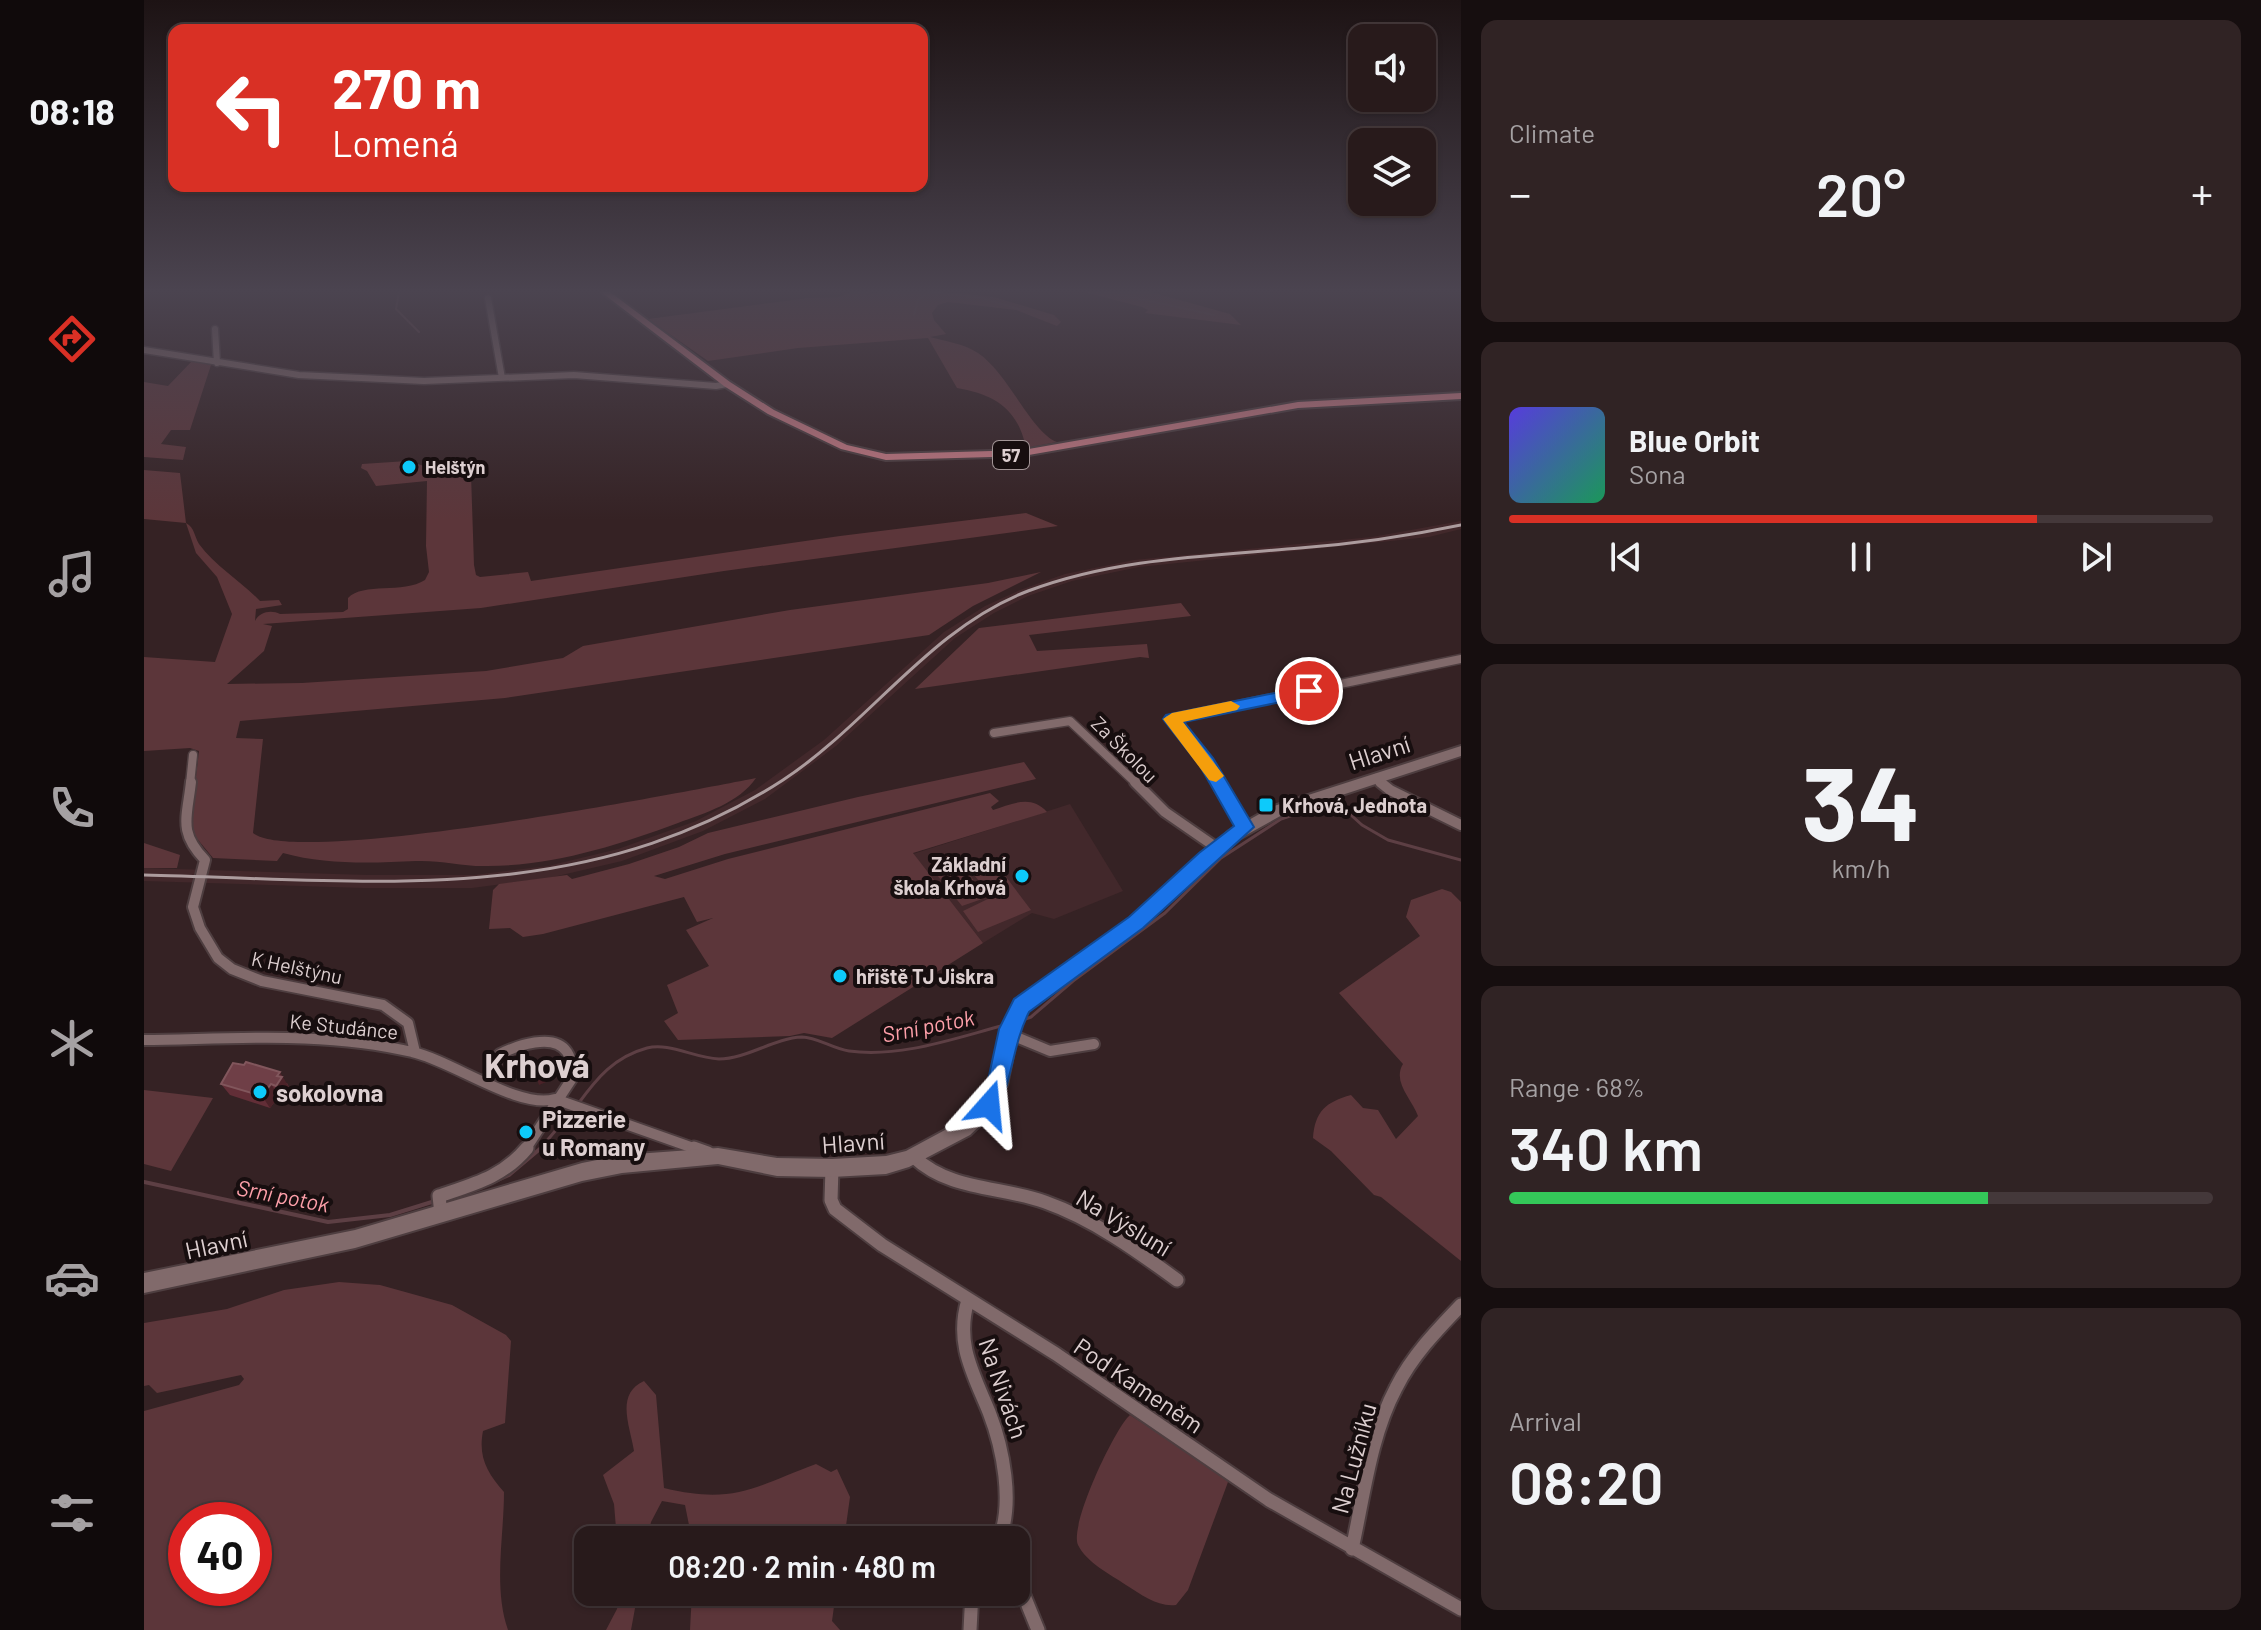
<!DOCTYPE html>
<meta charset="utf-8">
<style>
body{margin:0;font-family:Barlow,sans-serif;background:#302324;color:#f1f3f6;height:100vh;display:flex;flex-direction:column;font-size:30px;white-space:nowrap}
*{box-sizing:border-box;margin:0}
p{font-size:26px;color:#a5a1a3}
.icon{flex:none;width:44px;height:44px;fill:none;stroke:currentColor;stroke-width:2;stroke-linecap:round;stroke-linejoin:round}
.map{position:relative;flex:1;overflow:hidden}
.side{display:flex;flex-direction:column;gap:20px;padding:20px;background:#160e0f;width:800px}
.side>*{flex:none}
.guide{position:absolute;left:24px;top:24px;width:760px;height:168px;border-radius:16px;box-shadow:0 2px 6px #0004,0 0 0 2px #44383a;background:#d93025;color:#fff;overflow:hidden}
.controls{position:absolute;left:1204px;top:24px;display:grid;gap:16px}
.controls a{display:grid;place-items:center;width:88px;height:88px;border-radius:16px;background:#281a1b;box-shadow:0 2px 6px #0004,0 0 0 2px #44383a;font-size:40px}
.speed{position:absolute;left:24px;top:1502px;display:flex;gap:16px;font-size:40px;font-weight:700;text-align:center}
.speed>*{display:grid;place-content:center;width:104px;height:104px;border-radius:50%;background:#281a1b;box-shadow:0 2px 6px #0004,0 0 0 2px #44383a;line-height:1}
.speed .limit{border:12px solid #d22;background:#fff;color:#111}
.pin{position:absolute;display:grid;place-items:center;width:68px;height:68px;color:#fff;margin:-34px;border:4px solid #fff;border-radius:50%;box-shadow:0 2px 8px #0007}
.me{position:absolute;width:88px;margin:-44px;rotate:18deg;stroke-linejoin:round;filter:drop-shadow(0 0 6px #0008)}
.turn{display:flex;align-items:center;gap:28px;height:168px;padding:0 32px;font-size:36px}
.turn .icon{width:104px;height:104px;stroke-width:2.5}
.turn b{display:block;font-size:56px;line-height:68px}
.big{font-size:60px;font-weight:600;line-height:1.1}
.side .tile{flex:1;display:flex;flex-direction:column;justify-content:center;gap:12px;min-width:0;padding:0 28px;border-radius:16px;background:#302324}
.side .dial{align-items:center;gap:0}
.dial b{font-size:104px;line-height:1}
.song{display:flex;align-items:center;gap:24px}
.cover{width:96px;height:96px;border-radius:12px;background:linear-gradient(135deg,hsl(250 70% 55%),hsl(150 70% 35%))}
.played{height:8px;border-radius:4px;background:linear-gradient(90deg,#d93025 75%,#44383a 75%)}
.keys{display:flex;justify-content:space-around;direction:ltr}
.heat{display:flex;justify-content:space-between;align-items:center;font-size:44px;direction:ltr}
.charge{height:12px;border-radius:6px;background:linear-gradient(90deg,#34c759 68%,#44383a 0)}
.trip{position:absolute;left:430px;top:1526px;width:456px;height:80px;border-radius:16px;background:#281a1b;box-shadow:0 2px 6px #0004,0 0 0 2px #44383a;font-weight:600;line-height:80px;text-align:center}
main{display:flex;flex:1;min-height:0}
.menu{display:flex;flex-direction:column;width:144px;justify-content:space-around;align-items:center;background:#100a0b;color:#a5a1a3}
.menu .icon{width:56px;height:56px}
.menu .active{color:#d93025}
.menu b{font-size:36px;color:#f1f3f6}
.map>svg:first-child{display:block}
.built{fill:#42282b}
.green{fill:#5c363a;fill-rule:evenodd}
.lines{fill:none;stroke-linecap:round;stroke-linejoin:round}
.stream-far2{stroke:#5d3f44;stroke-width:2}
.stream-far1{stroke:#5d3f44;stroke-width:3}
.stream{stroke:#5d3f44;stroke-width:4}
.street-far3-casing{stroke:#4e3e40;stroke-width:9}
.street-far2-casing{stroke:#4e3e40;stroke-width:11}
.street-far1-casing{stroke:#4e3e40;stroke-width:14}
.street-casing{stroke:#4e3e40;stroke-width:17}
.secondary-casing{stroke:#4e3e40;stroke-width:4}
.primary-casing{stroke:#4e3e40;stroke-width:4}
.street-far3{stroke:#816a6b;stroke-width:6}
.street-far2{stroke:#816a6b;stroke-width:8}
.street-far1{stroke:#816a6b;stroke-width:10}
.street{stroke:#816a6b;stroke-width:13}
.secondary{fill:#816a6b;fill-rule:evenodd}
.primary{fill:#c87b84;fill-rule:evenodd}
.rail{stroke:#ac9c9e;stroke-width:3}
.wall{fill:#622e37}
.shaded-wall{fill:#4b2228}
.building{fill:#6f3f47;stroke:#81565c;stroke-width:2}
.route{fill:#1a73e8;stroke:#114b97;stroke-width:2}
.slow{fill:#f59e0b}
.poi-dot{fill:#0dcafa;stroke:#170e0f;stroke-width:3}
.labels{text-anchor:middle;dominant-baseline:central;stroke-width:8;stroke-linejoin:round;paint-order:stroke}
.shield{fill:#170e0f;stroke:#a29596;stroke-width:2}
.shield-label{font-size:18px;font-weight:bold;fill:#ddcfd0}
.far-poi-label{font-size:18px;font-weight:bold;fill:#ddcfd0;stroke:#170e0f;text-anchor:start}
.street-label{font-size:20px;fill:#ddcfd0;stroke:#170e0f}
.poi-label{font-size:20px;font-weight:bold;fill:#ddcfd0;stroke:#170e0f;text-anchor:start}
.water-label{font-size:22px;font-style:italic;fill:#fd9fa9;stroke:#170e0f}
.near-street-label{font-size:24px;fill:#ddcfd0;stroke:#170e0f}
.near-poi-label{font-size:24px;font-weight:bold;fill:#ddcfd0;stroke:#170e0f;text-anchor:start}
.near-district-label{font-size:34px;font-weight:bold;fill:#ddcfd0;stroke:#170e0f}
</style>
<main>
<nav class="menu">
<b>08:18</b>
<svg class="icon active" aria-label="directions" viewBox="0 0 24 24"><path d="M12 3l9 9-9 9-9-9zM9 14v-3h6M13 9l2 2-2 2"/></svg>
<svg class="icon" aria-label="music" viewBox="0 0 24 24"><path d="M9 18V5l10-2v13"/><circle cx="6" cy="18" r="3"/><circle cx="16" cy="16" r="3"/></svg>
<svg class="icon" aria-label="phone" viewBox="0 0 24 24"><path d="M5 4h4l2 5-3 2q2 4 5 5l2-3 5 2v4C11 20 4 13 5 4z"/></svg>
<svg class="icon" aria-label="climate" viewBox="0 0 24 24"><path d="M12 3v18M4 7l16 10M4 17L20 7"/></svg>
<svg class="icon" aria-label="car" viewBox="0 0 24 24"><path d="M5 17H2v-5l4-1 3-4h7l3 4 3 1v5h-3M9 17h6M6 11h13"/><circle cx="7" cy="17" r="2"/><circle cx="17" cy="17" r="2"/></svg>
<svg class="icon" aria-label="filters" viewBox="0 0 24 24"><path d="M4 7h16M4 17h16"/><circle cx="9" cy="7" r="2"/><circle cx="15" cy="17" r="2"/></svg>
</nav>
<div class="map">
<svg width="1317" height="1630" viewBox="0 0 1317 1630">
<rect width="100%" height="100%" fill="#352224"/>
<path class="built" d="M 1317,521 L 1317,529 L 1285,537 L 995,567 L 928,581 L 884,596 L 850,613 L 811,638 L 692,746 L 621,799 L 559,831 L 478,861 L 405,878 L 328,888 L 219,888 L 0,881 L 0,868 L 224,875 L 330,875 L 404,866 L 474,849 L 552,821 L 611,790 L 680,740 L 800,632 L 841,606 L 876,590 L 921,574 L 990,560 L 1228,537 Z
M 926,804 L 979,891 L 910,919 L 888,913 L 839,943 L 769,854 Z"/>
<path class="green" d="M 708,292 L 727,292 L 722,295 L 737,292 L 814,293 L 850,297 L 910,315 L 917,322 L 913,326 L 872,310 L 804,302 L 794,305 L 788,313 L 790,320 L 802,334 L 786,337 C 801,341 821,344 834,353 C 864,373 887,432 913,442 L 882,448 C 874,408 849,394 813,388 L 784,338 L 654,348 L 564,361 L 504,319 L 664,298 L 694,297 Z
M 940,292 L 1007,292 L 1086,314 L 1097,325 L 1001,313 L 1004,310 L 998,307 Z
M 48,361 L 67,365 L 46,430 L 27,430 L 17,444 L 42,447 L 39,460 L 0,457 L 0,382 L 24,386 Z
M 263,461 L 284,467 L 284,478 L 327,474 L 330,565 L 332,575 L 336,577 L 384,572 L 387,581 L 696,536 L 882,513 L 914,526 L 580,571 L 337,608 L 119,624 L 128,626 L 120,651 L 83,684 L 158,683 L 342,671 L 419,658 L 439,646 L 646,610 L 844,583 L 897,572 L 829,606 L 785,635 L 361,698 L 96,721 L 92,738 L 119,739 L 109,833 C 151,868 541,792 612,778 C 595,803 561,813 534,823 C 472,846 405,867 339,866 C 317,866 295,860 272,861 C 228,863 182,865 139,853 L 133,861 L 69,858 L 50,835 L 47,818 L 55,751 L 46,748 L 0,751 L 0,657 L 71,662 L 88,614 L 73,577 L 52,553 L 42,523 L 0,519 L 0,470 L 36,473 L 42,523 C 51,528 50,536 55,544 C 72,567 97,581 116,601 L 135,600 L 138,605 L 112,609 L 111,621 C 116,611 128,610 136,614 L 199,612 L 204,609 L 204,598 C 219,582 259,594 281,580 L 285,572 L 282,546 L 283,481 L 232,486 L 223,471 L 217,468 L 218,464 Z
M 1037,603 L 1047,616 L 885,635 L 893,651 L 1003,644 L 1005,658 L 996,657 L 771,689 L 835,628 Z
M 880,762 L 892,779 L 581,854 L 510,876 L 521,879 L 584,859 L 846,793 L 855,801 L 847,807 L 849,810 C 868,804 887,794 903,812 L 769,853 L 839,943 L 688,1038 L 660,1033 L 646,1036 L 534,1040 L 520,1021 L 534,1013 L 523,985 L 565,966 L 542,930 L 569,918 L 553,922 L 540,897 L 399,934 L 379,937 L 366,928 L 345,929 L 349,890 L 355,884 L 423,875 L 428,879 L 485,864 L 535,847 L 564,833 L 714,797 Z
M 0,843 L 36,855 L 33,868 L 0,868 Z
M 808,859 L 813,860 L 842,895 L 841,898 L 818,906 L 789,870 Z
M 850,861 L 887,910 L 834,932 L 819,911 L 848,897 L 826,870 Z
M 1298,889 L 1307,892 L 1317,902 L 1317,1261 L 1237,1197 L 1230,1195 L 1187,1151 L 1169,1138 C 1171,1111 1182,1102 1207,1095 L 1219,1108 L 1234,1110 L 1252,1139 L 1274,1116 C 1268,1099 1248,1082 1259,1064 L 1195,993 L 1276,936 L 1262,917 L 1267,900 Z
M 0,1090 L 69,1098 L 27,1171 L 0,1164 Z
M 195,1282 L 236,1285 L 308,1305 L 362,1335 L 367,1341 L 361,1423 L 339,1431 C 334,1457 343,1473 360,1492 C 360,1537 349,1587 364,1630 L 0,1630 L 0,1411 L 95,1385 L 100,1379 L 97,1375 L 13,1393 L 5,1385 L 0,1386 L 0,1323 L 83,1309 L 140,1290 ZM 42,1520 L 110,1520 L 110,1588 L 42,1588 Z
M 500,1381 L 512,1395 L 520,1488 C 590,1505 610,1487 672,1464 L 687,1472 L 693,1469 L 706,1497 L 700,1540 L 548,1540 L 541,1505 L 518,1501 L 507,1522 L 503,1540 L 473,1540 L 470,1504 L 459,1475 L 490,1451 C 486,1426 471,1394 500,1381 Z
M 986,1415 L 1083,1478 L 1084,1482 L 1044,1590 L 1032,1605 C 1013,1607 998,1595 982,1585 C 966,1574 943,1563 934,1545 C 925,1525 971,1428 986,1415 Z
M 476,1592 L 494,1592 L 487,1630 L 462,1630 L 473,1609 Z
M 548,1592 L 692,1592 L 688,1621 L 696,1630 L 546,1630 Z"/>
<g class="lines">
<path class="stream-far2" d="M 255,292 L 252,309 L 275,332
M 788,292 L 838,298 L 875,309
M 964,292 L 1070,315
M 770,315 L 774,300 L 785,292"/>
<path class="stream-far1" d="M 876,1021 L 887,1017 L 929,981 L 1021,913 L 1077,858 L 1137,819 L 1182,804 L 1197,806 L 1218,825 L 1244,840 L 1317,860
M 434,1104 C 453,1078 470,1057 503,1048 C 525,1042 550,1058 575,1059 C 603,1059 630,1038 658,1037 C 673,1037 689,1049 705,1051 C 757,1058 811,1038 861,1025
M 395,1150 L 429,1110"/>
<path class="stream" d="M 0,1182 L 184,1222 L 246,1215 L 291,1201
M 336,1188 L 365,1175 L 397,1148"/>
<defs>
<path id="street-far3" d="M 344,298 L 358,378
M 71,329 L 73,363
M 0,350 L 155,375 L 280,381 L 430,375 L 572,386 L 583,384"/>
<path id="street-far2" d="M 850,733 L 926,721 L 993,784
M 1232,778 L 1239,784
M 46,784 L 49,755
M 1076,784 L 1063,762 L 1028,719 L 1317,659"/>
<path id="street-far1" d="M 47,782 C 43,818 34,832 61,860 L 49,907 L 56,928 L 74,958 L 88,969 L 118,981 L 239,1005 L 264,1023 L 271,1052
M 991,782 L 1021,812 L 1073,848
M 1075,782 L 1101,827
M 1236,782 L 1246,790 L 1317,825
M 865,1034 L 906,1051 L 950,1044
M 0,1040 C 89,1039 180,1031 268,1052 C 307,1060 375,1110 411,1099 L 555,1150
M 343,1080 L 356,1054 C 372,1046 410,1032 423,1052 C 428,1059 428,1069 429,1077 L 381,1150"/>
<path id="street" d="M 550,1148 L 564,1153
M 770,1157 C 806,1191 857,1186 901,1202 C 949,1219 992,1250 1033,1280
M 688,1168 L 687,1200 L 691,1209 L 738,1245 L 912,1354 L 1125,1500 L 1317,1609
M 297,1214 L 295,1196 C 330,1184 359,1177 383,1148
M 824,1300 C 811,1343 829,1373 845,1412 C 859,1448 870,1503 855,1540
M 1208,1549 C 1220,1495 1226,1437 1252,1388 C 1268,1356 1293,1330 1317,1305
M 872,1576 L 894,1630
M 826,1630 L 828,1592"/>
<path id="secondary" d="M 1317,746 L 1317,756 L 1140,814 L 1095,839 L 997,927 L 884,1011 L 874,1030 L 863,1085 L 851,1111 L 826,1135 L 765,1167 L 742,1174 L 688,1177 L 633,1176 L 574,1164 L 478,1173 L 438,1181 L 211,1248 L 0,1293 L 0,1273 L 211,1230 L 438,1163 L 478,1155 L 574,1148 L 633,1158 L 688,1159 L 742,1156 L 762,1151 L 814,1123 L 839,1099 L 845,1085 L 858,1029 L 872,1001 L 987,919 L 1085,831 L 1130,806 Z"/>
<path id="primary" d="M 457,292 L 466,292 L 586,382 L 630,410 L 703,445 L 742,454 L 879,450 L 1154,402 L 1317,393 L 1317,399 L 1154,408 L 879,456 L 742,460 L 697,449 L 624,414 L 580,386 Z"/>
</defs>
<use href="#street-far3" class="street-far3-casing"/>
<use href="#street-far2" class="street-far2-casing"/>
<use href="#street-far1" class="street-far1-casing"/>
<use href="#street" class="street-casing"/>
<use href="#secondary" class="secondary-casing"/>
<use href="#primary" class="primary-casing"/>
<use href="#street-far3" class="street-far3"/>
<use href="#street-far2" class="street-far2"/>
<use href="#street-far1" class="street-far1"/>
<use href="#street" class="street"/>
<use href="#secondary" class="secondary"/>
<use href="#primary" class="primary"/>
<path class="rail" d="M 0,875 C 224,880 441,909 639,780 C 726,723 785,629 884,591 C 971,558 1065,556 1156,548 C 1211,544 1264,536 1317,525"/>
</g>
<path class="wall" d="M 143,1083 L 146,1089 L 140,1097 L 135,1096 L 126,1108 L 86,1095 L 77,1084 Z"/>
<path class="shaded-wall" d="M 136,1072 L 146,1089 L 140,1097 L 132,1086 L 133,1076 Z
M 407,1074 L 409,1079 L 395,1085 L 393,1079 Z
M 127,1084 L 135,1096 L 126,1108 L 118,1096 Z"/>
<path class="building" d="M 403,1059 L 407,1074 L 393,1079 L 389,1064 Z
M 102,1062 L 136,1072 L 133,1076 L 138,1077 L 132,1086 L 127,1084 L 118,1096 L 77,1084 L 89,1063 L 100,1065 Z"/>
<linearGradient id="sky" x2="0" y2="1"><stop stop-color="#1d1314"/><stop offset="0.56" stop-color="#4b4450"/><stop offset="1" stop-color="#4b4450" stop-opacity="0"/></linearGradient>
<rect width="1317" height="520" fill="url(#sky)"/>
<path class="route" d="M 1165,686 L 1173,691 L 1171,695 L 1040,722 L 1069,758 L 1110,827 L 999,928 L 885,1012 C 869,1044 868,1080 853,1113 L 845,1116 L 837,1113 L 834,1105 L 843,1085 L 855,1029 L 870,999 L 985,917 L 1055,853 L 1090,826 L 1056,766 L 1022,723 L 1019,719 L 1022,715 Z"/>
<path class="slow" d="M 1087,701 L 1096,706 L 1093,710 L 1039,722 L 1080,776 L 1072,782 L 1065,780 L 1019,719 L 1028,713 Z"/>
<g class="poi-dot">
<circle cx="265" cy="467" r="8"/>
<rect x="1114" y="797" width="16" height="16" rx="4"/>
<circle cx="878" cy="876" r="8"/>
<circle cx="696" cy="976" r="8"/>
<circle cx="116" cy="1092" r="8"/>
<circle cx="382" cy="1132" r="8"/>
</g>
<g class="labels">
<rect class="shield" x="849" y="441" width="36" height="28" rx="6"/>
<g class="shield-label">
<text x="867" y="455">57</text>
</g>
<g class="far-poi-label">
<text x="281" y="467">Helštýn</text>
</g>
<g class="street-label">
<text transform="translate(981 749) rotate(45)">Za Školou</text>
<text transform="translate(153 967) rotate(12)">K Helštýnu</text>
<text transform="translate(200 1026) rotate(6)">Ke Studánce</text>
</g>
<g class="poi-label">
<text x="1138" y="805">Krhová, Jednota</text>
<text x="862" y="864" text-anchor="end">Základní<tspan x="862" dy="23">škola Krhová</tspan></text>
<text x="712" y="976">hřiště TJ Jiskra</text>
</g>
<g class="water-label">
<text transform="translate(784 1025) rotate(-11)">Srní potok</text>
<text transform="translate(139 1195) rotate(11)">Srní potok</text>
</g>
<g class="near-street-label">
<text transform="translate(1235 752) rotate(-18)">Hlavní</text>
<text transform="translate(709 1142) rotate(-4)">Hlavní</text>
<text transform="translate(980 1222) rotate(31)">Na Výsluní</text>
<text transform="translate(72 1244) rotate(-12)">Hlavní</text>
<text transform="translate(995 1385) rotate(34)">Pod Kameněm</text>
<text transform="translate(860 1388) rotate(71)">Na Nivách</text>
<text transform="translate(1209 1458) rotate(-75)">Na Lužníku</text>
</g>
<g class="near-poi-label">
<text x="132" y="1092">sokolovna</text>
<text x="398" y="1118">Pizzerie<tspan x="398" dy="28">u Romany</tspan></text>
</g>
<g class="near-district-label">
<text x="393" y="1064">Krhová</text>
</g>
</g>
</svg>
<div class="controls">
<a><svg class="icon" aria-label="sound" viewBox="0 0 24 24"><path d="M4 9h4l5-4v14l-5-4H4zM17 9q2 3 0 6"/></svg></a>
<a><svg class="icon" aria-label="layers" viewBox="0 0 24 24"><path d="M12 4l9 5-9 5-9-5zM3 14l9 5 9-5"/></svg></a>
</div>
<div class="speed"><div class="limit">40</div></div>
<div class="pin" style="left:1165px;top:691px;background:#d93025"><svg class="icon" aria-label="arrive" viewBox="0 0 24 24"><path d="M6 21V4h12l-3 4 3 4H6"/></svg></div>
<svg class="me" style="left:845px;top:1105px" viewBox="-20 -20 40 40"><path d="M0-17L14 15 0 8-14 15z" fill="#1a73e8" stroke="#fff" stroke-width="4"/></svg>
<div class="trip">08:20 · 2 min · 480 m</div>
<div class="guide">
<div class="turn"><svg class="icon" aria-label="left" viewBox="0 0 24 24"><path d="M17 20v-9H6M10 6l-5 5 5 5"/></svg><div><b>270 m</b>Lomená</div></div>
</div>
</div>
<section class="side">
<div class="tile"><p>Climate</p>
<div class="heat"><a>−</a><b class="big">20°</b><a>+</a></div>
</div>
<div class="tile">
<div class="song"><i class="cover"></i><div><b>Blue Orbit</b><p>Sona</p></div></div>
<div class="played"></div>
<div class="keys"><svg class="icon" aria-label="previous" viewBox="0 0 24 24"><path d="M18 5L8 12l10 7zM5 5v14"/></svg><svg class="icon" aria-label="pause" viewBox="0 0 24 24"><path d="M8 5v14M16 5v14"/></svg><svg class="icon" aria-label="next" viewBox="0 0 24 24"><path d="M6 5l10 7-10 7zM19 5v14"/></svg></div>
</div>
<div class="tile dial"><b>34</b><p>km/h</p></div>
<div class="tile"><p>Range · 68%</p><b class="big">340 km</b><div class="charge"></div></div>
<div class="tile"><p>Arrival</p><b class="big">08:20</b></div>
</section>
</main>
